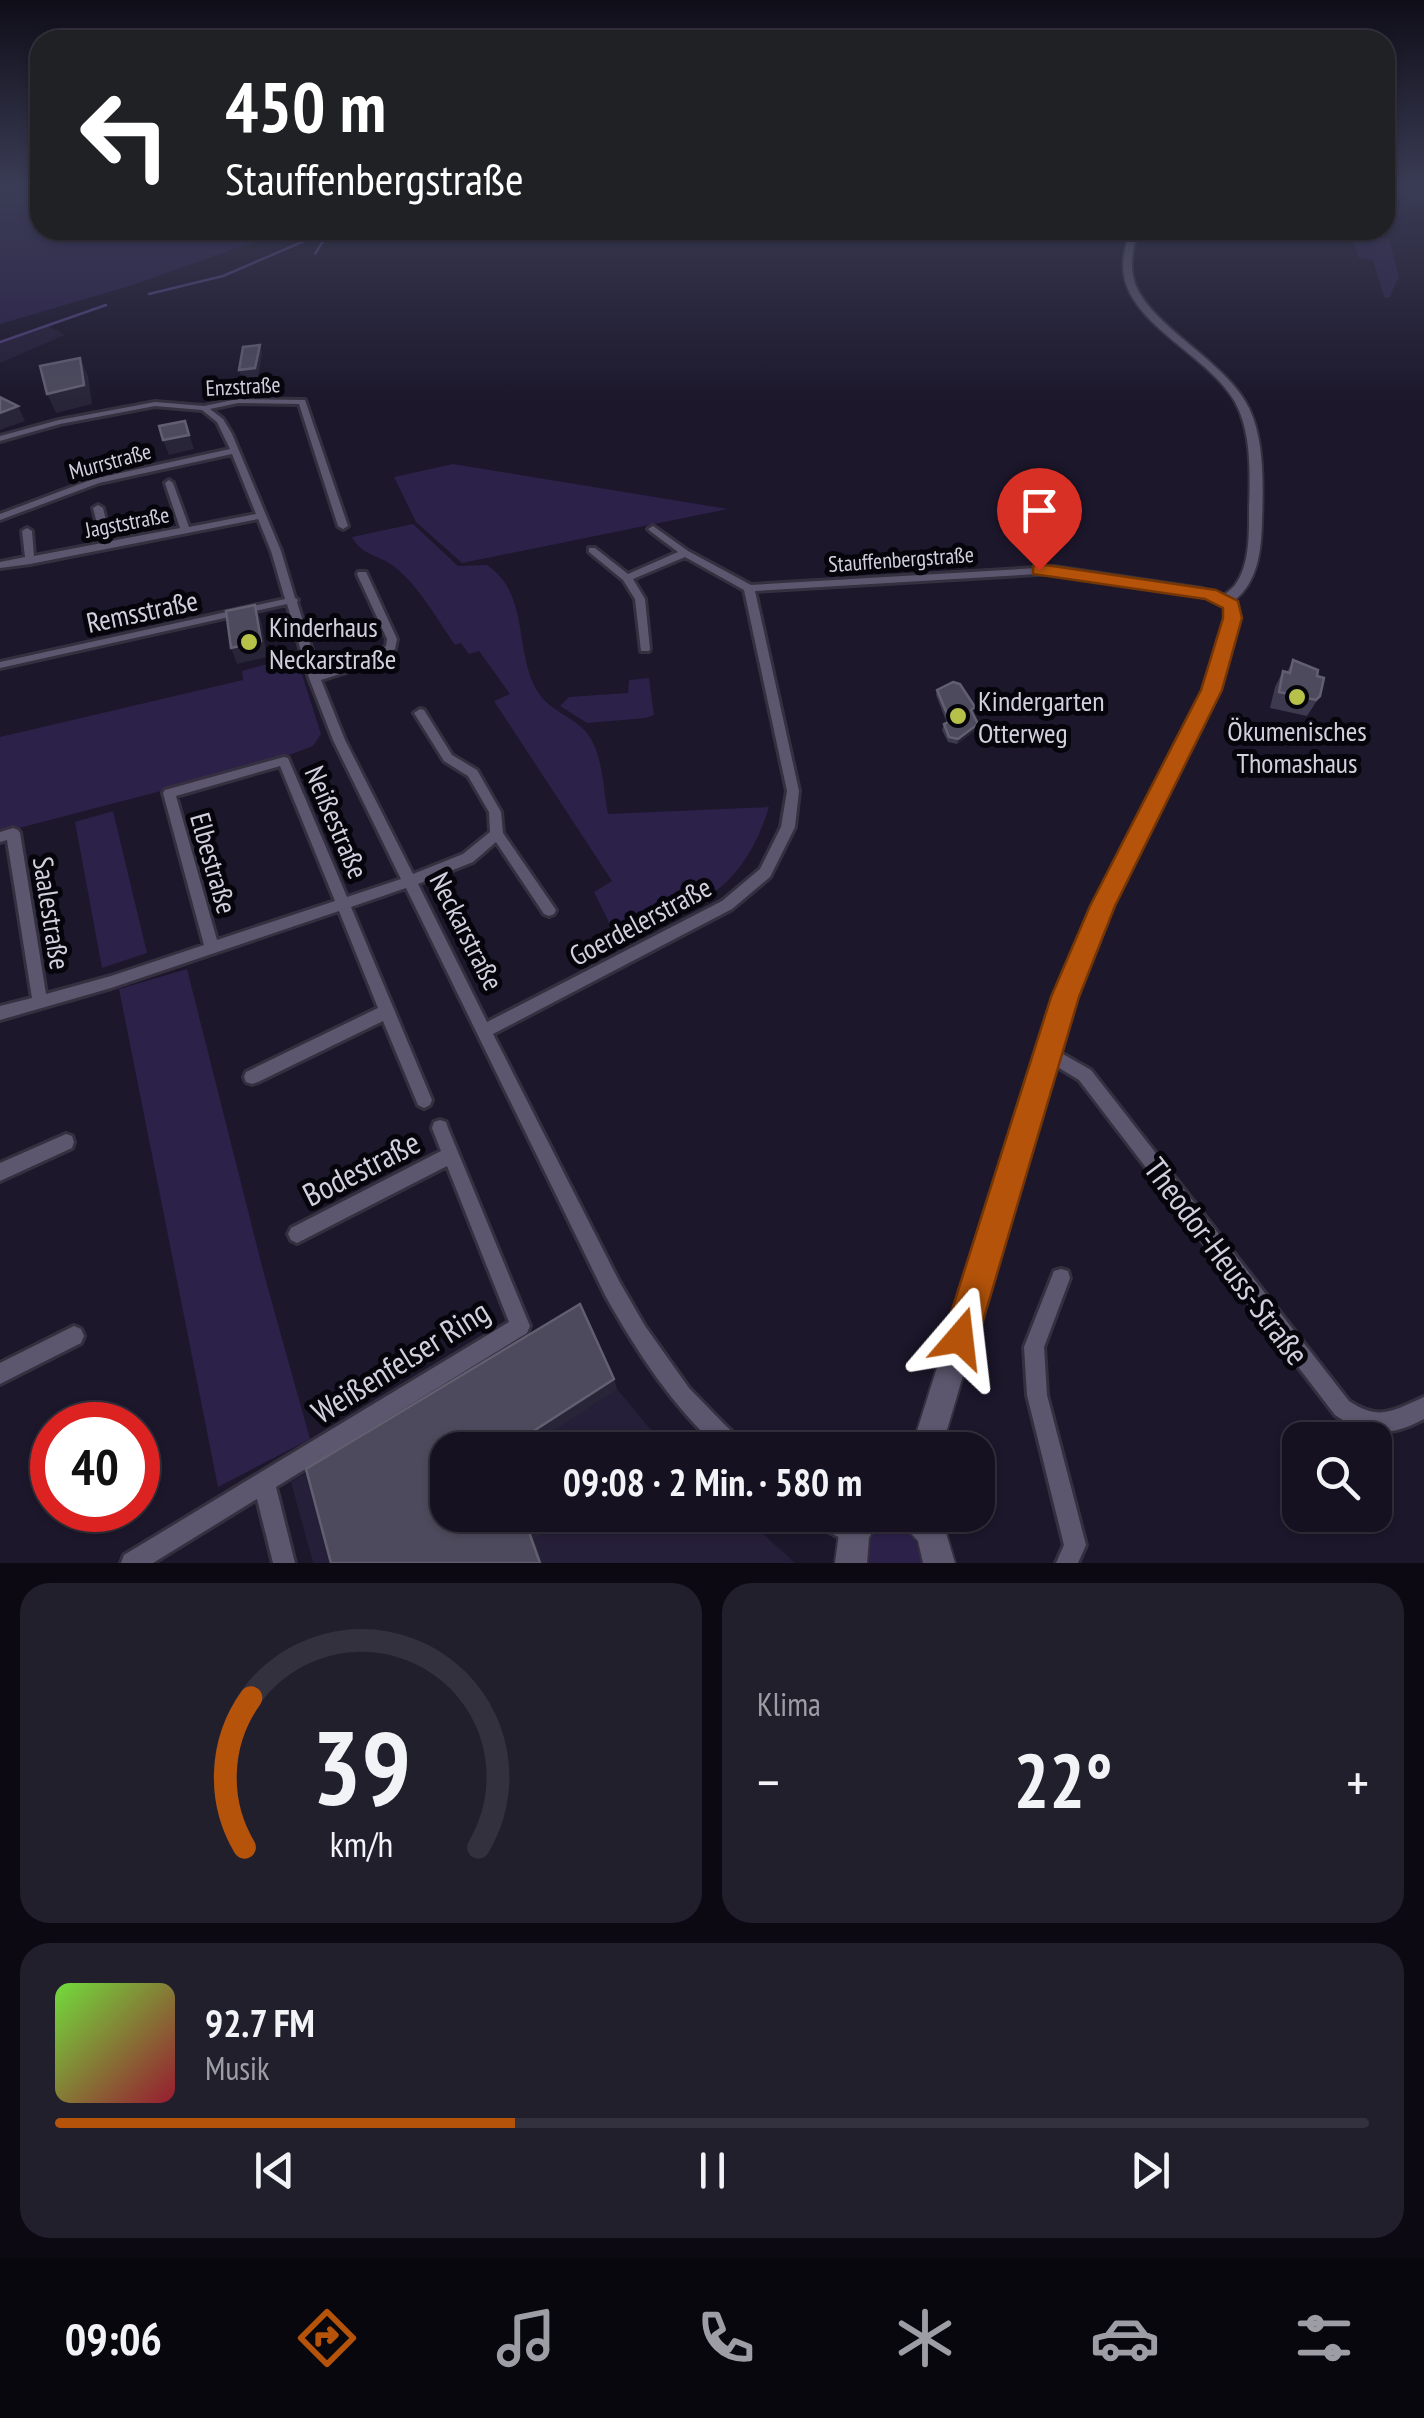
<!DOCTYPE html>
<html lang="de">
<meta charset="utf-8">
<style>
body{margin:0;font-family:"PT Sans Narrow",sans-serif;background:#221f2d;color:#f1f3f6;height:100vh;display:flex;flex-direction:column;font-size:38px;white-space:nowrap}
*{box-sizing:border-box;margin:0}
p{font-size:32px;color:#9d9da5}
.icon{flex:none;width:55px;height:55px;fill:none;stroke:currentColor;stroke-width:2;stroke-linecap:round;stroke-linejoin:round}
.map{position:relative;height:1563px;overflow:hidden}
.drawer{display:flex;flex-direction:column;gap:20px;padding:20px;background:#0c0912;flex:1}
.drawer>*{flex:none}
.guide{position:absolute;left:30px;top:30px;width:1365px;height:210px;border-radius:30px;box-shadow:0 2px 8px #0004,0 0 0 2px #34313e;background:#202124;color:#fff;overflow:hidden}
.controls{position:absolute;left:1282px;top:1422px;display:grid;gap:20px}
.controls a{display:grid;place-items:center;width:110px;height:110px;border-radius:20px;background:#151120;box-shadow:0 2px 8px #0004,0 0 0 2px #34313e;font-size:50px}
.speed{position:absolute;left:30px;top:1402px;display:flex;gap:20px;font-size:50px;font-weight:700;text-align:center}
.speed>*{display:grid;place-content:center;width:130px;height:130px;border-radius:50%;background:#151120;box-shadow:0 2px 8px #0004,0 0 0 2px #34313e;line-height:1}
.speed .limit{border:15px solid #d22;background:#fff;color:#111}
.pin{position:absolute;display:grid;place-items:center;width:85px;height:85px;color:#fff;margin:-102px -42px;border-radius:50% 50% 50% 0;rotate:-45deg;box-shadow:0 0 10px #0007}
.pin .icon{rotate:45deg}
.me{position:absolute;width:110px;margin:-55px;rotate:17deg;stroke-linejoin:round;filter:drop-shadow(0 0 8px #0008)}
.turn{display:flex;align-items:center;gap:35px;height:210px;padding:0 30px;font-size:45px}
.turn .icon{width:130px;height:130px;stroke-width:2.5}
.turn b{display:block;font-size:70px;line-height:85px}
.big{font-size:75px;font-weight:800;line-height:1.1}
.drawer .widget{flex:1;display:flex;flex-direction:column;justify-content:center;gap:15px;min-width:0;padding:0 35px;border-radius:30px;background:#221f2d}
.drawer .dial{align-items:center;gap:0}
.dial svg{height:260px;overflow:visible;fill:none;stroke:#34313e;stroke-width:7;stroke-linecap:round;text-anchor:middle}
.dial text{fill:#f1f3f6;stroke:none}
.song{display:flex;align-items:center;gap:30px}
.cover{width:120px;height:120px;border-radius:15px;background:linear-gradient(135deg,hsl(100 70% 55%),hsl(350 70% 35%))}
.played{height:10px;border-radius:5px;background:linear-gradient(90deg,#b45309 35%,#34313e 35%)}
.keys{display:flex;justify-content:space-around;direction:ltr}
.heat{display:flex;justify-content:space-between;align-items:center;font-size:55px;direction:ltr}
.drawer .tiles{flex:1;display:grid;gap:20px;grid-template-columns:1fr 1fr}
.widget:last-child{grid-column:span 2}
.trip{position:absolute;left:430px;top:1432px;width:565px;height:100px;border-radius:30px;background:#151120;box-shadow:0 2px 8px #0004,0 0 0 2px #34313e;font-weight:800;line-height:100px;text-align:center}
.tabs{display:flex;height:160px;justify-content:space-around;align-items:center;background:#08070d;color:#9d9da5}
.tabs .icon{width:70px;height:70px}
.tabs .on{color:#b45309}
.tabs b{font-size:45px;color:#f1f3f6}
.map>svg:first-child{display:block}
.built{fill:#261f39}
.green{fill:#2c2149}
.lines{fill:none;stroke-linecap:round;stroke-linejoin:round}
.stream{stroke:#50407b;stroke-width:2.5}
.minor-casing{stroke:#34303f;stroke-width:6}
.tertiary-casing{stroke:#34303f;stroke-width:4}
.minor{fill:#5c576e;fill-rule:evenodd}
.tertiary{fill:#5c576e;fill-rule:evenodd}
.wall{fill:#3d394e}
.shaded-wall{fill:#292539}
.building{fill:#4d4a5d;stroke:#625f71;stroke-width:2.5}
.route{fill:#b45309;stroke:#753606;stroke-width:2.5}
.poi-dot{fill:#b6c149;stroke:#06050c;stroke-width:4}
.labels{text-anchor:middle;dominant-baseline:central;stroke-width:10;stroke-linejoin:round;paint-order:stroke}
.far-street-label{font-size:22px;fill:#d2d0dd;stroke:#06050c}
.street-label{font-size:28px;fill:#d2d0dd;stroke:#06050c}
.poi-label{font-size:28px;fill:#d2d0dd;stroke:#06050c;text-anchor:start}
.near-street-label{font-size:32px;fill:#d2d0dd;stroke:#06050c}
</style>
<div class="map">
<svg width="1424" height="1563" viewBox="0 0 1424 1563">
<rect width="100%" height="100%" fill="#1c172b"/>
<path class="built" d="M 46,325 L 65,335 L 0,363 L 0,342 Z
M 577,1308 L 617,1389 L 668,1450 L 448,1450 L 448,1515 L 742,1515 L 795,1563 L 313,1563 L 291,1482 Z"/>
<path class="green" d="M 0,184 L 40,186 L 40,230 L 259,230 L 279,233 L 136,284 L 0,324 Z
M 1351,236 L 1389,239 L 1399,277 L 1389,298 L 1384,297 L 1373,260 L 1359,258 Z
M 453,464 L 728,509 L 462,563 L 416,522 L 394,477 Z
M 413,524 L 458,566 L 487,565 C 528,593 515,644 534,685 C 544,707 563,712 580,726 C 604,746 602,785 608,814 L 769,807 C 741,896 695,905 619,943 L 594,892 L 612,881 L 494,701 L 510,694 L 479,651 L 469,654 L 461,643 L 455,645 C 437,619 420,588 396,568 C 381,555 361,556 352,537 Z
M 296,656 L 321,734 L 313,746 L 268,763 L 0,833 L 0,737 L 243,680 L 242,671 Z
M 649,678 L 654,715 L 646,718 L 587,723 L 560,706 L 569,697 L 628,693 L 629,680 Z
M 113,811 L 147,953 L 102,968 L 75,822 Z
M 187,969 L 264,1274 L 310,1439 L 218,1487 L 119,989 Z
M 892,1522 L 911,1531 L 925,1563 L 865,1563 C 867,1542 868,1525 892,1522 Z"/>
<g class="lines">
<path class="stream" d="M 325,238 L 333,232 L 329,231
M 315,254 L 323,241
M 149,294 L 223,276 L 330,230
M 0,342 L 106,305"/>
<defs>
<path id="minor" d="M 238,399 L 305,400 L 348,526 L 343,529 L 338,526 L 299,404 L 238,403 L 210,409 L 223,419 L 232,434 L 281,551 L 295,598 L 298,600 L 297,602 L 319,673 L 367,659 L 386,646 L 387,639 L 357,574 L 358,572 L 366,572 L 367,574 L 397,639 L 395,649 L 375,663 L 321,680 L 345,740 L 413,874 L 463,854 L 490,832 L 489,812 L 468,776 L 444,761 L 414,713 L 420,709 L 424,710 L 452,755 L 477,770 L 501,812 L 503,833 L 556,910 L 554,914 L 549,916 L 544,914 L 496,842 L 473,862 L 418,884 L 487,1022 L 722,901 L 760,869 L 781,827 L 787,791 L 744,590 L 685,557 L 633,579 L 645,599 L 650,649 L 649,651 L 641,651 L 635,599 L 623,580 L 589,552 L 589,548 L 595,548 L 628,574 L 678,552 L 650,531 L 648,529 L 653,526 L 688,551 L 751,585 L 1054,567 L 1202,589 L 1230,600 L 1225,603 L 1200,595 L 1054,573 L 755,591 L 799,791 L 795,827 L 770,877 L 732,909 L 493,1034 L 619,1281 L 645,1326 L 689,1388 L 725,1425 L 744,1443 L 747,1450 L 721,1450 C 672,1406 637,1352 605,1295 L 406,888 L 351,907 L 432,1100 L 430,1105 L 424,1108 L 418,1105 L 383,1021 L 258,1082 L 252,1084 L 246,1082 L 244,1077 L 246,1072 L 378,1008 L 339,911 L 111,988 L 0,1020 L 0,1006 L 32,998 L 7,840 L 0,842 L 0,832 L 13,828 L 18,830 L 20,833 L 46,994 L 111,976 L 204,945 L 163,793 L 165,790 L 284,757 L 288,758 L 347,897 L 401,879 L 333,740 L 309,678 L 287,604 L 0,668 L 0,662 L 285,599 L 271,551 L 258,519 L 30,564 L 0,568 L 0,562 L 25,557 L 22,531 L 27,528 L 32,531 L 34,556 L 102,543 L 93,508 L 98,505 L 103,508 L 111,541 L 180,528 L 165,483 L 169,480 L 173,483 L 189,527 L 256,514 L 232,454 L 99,483 L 0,520 L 0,514 L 93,479 L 230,449 L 217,422 L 202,410 L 155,406 L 60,424 L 0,441 L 0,436 L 59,420 L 155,402 L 204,406 ZM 280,766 L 335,901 L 217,940 L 176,796 Z
M 1047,1045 L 1091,1070 L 1349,1401 C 1380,1422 1394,1410 1424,1397 L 1424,1419 C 1390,1437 1367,1437 1335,1415 L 1079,1080 L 1041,1057 L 1039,1052 L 1041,1047 Z
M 440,1120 L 446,1122 L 448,1128 L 530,1326 L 527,1333 L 276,1487 L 295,1563 L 273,1563 L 257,1499 L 153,1563 L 121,1563 L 124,1555 L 509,1322 L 447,1166 L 303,1240 L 297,1243 L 291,1240 L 288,1234 L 291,1228 L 441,1151 L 432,1128 L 434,1122 Z
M 66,1134 L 72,1136 L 74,1142 L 72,1148 L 0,1181 L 0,1163 Z
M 1061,1269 L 1068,1271 L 1070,1278 L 1044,1347 L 1047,1395 L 1086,1545 L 1078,1563 L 1056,1563 L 1064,1545 L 1027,1395 L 1024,1347 L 1054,1271 Z
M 74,1326 L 81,1329 L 84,1336 L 81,1343 L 0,1384 L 0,1363 Z
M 813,1515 C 833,1515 856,1512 865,1533 L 862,1541 L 854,1544 C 840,1538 819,1529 813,1515 Z"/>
<path id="tertiary" d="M 1130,230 L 1138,230 C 1134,245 1130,260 1133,276 C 1142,323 1226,359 1249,408 C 1265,441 1263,487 1262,523 C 1261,551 1258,581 1235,600 C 1261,631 1146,837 1126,878 C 1084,962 1059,1053 1032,1143 C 1002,1245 971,1348 941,1450 L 911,1450 L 1054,997 L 1092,906 L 1204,690 L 1226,618 L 1225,607 L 1218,600 C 1223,595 1230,591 1235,585 C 1250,565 1249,533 1249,509 C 1250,475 1252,433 1235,402 C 1210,357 1133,326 1124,276 C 1121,260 1126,245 1130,230 Z
M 848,1515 L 881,1515 L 869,1538 L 867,1563 L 835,1563 L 839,1533 Z
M 900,1515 L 935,1515 L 946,1533 L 955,1563 L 923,1563 L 918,1541 L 904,1526 Z"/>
</defs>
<use href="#minor" class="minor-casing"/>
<use href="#tertiary" class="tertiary-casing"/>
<use href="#minor" class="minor"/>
<use href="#tertiary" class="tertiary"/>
</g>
<path class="wall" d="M 1293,660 L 1317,676 L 1320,696 L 1307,716 L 1270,708 L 1275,687 L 1283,671 L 1287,672 Z
M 937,690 L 973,713 L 978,724 L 977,729 L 957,744 L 948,742 L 942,730 L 944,724 L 947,723 L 936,695 Z"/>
<path class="shaded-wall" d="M 260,345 L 262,354 L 258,377 L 242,379 L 239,370 Z
M 80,358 L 88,376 L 92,404 L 56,413 L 47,394 Z
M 18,406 L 25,421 L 0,430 L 0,413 Z
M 185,421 L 194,449 L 169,455 L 163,440 Z
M 255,605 L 261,621 L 267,657 L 237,664 L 231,648 Z
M 978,724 L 977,729 L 957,744 L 958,739 Z
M 614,1379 L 617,1389 L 524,1450 L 504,1450 Z
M 531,1515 L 534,1515 L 541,1534 L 534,1539 L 543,1563 L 540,1563 L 529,1532 Z"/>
<path class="building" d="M 260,345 L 255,368 L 239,370 L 243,347 Z
M 80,358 L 84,385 L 47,394 L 40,366 Z
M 0,397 L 18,406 L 0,413 Z
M 185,421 L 189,435 L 163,440 L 159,426 Z
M 255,605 L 261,641 L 231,648 L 226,611 Z
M 1293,660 L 1318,670 L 1317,676 L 1324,678 L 1320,696 L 1316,700 L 1279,692 L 1283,671 L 1290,673 Z
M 953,682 L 960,684 L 975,707 L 971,710 L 978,724 L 958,739 L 949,737 L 944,724 L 950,721 L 937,690 Z
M 580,1304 L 614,1379 L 504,1450 L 448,1450 L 448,1515 L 531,1515 L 536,1527 L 529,1532 L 540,1563 L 331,1563 L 306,1469 Z"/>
<linearGradient id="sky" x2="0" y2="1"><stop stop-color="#0f0d18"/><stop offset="0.46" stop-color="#3a3c55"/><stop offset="1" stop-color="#3a3c55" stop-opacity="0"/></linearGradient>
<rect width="1424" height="403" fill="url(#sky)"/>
<path class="route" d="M 1039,564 L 1216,590 L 1238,601 L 1242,618 L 1222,690 L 1115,906 L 1079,997 L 978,1338 L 973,1350 L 960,1355 L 948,1350 L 943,1338 L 1051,997 L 1090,906 L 1201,690 L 1223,618 L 1223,608 L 1205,599 L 1033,574 L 1033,566 Z"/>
<g class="poi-dot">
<circle cx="249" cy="642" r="10"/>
<circle cx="1297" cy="697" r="10"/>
<circle cx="958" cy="716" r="10"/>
</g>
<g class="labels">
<g class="far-street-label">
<text transform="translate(243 386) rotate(-3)">Enzstraße</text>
<text transform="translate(110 461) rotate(-15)">Murrstraße</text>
<text transform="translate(127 522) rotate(-11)">Jagststraße</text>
<text transform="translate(901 559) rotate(-4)">Stauffenbergstraße</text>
</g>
<g class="street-label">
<text transform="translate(142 611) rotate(-12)">Remsstraße</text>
<text transform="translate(337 822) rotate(67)">Neißestraße</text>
<text transform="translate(214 863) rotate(74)">Elbestraße</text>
<text transform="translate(52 913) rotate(81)">Saalestraße</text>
<text transform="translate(640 921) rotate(-28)">Goerdelerstraße</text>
<text transform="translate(467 931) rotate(63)">Neckarstraße</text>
</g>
<g class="poi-label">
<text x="269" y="626">Kinderhaus<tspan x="269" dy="32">Neckarstraße</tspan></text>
<text x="978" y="700">Kindergarten<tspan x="978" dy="32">Otterweg</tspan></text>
<text x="1297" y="730" text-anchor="middle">Ökumenisches<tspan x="1297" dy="32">Thomashaus</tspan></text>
</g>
<g class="near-street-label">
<text transform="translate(361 1168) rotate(-27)">Bodestraße</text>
<text transform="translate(1227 1261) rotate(53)">Theodor-Heuss-Straße</text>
<text transform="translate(400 1361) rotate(-32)">Weißenfelser Ring</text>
</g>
</g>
</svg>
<div class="controls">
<a><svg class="icon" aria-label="search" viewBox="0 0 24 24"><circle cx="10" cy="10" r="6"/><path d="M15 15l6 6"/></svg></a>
</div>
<div class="speed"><div class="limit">40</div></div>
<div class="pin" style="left:1039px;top:570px;background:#d93025"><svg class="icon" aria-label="arrive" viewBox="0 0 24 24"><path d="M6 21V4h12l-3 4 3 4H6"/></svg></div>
<svg class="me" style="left:960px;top:1338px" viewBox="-20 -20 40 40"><path d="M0-17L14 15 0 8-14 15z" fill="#b45309" stroke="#fff" stroke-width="4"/></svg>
<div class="trip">09:08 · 2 Min. · 580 m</div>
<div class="guide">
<div class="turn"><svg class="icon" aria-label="left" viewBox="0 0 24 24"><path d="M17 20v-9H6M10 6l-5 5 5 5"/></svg><div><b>450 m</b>Stauffenbergstraße</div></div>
</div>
</div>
<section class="drawer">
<div class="tiles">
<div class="widget dial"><svg viewBox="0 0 100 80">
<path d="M14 69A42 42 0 1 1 86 69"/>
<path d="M14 69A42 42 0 0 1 16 23" stroke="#b45309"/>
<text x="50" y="56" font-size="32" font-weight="700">39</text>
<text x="50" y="72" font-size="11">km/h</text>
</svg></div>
<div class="widget"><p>Klima</p>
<div class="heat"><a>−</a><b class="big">22°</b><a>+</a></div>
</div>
<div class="widget">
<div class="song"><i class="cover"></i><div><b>92.7 FM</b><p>Musik</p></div></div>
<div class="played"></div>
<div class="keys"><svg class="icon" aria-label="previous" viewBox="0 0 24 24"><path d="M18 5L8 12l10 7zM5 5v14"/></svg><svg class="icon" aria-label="pause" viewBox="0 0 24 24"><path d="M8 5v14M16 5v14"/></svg><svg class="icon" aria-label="next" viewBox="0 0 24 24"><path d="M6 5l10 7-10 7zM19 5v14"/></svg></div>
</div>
</div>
</section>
<nav class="tabs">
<b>09:06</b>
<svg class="icon on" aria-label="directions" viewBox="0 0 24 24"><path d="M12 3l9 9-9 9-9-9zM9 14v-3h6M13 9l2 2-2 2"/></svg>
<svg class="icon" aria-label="music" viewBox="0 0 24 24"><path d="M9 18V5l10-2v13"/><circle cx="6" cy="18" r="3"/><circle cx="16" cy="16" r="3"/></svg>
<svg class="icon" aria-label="phone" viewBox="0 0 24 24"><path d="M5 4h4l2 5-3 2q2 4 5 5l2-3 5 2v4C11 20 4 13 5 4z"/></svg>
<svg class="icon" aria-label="climate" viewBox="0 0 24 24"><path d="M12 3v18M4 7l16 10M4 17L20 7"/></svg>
<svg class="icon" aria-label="car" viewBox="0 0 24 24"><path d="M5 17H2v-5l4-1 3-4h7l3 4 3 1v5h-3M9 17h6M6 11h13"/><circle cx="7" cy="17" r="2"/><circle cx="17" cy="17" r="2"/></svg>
<svg class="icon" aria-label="filters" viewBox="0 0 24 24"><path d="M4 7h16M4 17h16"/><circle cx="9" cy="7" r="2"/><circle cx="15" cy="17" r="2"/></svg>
</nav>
